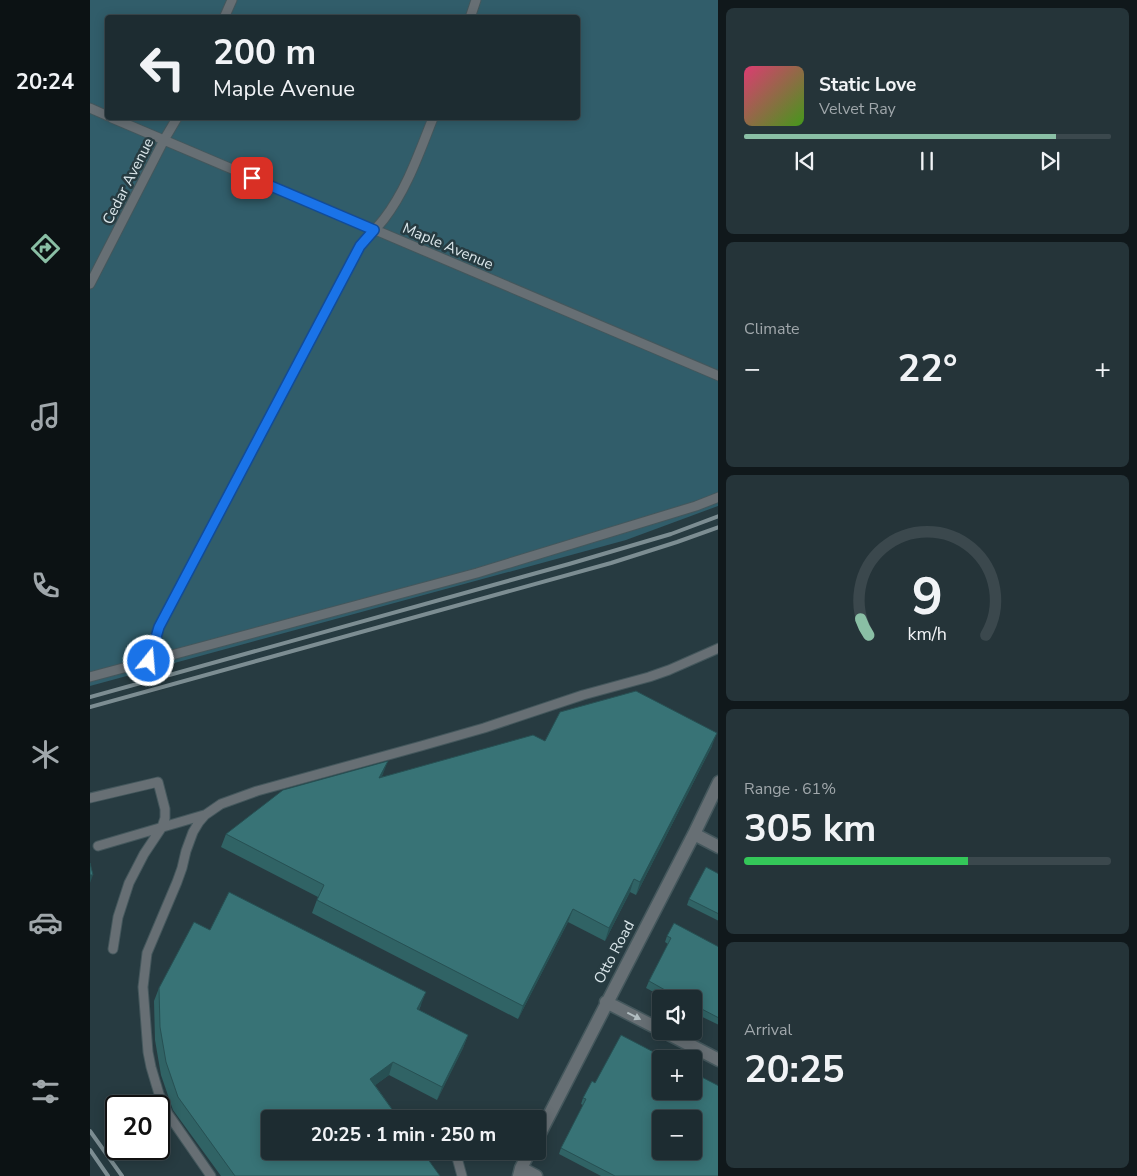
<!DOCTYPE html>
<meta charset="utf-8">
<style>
body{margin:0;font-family:"Nunito Sans",sans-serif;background:#253439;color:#f1f3f6;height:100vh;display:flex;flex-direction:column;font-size:19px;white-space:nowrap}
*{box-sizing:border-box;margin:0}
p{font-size:16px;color:#a0a7ab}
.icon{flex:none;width:28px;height:28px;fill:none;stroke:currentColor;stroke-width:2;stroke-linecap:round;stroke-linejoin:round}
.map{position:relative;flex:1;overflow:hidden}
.details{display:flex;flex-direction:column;gap:8px;padding:8px;background:#10181b;width:419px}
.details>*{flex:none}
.top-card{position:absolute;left:15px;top:15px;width:475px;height:105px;border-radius:5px;box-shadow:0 2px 12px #0003,0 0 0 1px #3b484d;background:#1d2c31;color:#f1f3f6;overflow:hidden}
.controls{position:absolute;left:562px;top:990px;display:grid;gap:10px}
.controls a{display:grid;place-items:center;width:50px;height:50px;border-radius:5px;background:#1d2c31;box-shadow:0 2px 12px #0003,0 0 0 1px #3b484d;font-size:25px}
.speed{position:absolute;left:15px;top:1095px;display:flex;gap:10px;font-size:25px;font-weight:700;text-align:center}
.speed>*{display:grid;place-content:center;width:65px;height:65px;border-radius:50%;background:#1d2c31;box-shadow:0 2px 12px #0003,0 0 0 1px #3b484d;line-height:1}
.speed .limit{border:2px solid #111;border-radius:8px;background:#fff;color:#111}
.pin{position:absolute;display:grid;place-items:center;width:42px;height:42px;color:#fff;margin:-21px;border-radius:10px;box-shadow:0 2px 8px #0006}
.me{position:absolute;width:55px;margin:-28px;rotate:17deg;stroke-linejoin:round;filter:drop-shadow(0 0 4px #0008)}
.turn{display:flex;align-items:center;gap:18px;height:105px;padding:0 25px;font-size:22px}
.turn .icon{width:65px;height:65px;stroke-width:2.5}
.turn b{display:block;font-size:35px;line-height:42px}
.big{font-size:38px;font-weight:700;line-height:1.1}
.details .widget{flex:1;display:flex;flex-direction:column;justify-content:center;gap:8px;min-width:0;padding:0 18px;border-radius:8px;background:#253439}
.details .dial{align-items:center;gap:0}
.dial svg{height:130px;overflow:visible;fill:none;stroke:#3b484d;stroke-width:7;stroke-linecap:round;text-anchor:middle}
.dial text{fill:#f1f3f6;stroke:none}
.song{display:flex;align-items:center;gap:15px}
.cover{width:60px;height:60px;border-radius:8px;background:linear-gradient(135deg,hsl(340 70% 55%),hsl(100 70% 35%))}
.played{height:5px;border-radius:2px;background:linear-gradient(90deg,#8abfa5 85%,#3b484d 85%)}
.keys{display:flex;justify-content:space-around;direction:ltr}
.heat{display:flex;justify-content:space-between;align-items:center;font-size:28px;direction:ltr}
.charge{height:8px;border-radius:4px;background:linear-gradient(90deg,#34c759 61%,#3b484d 0)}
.trip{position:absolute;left:171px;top:1110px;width:285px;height:50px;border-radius:5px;background:#1d2c31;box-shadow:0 2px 12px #0003,0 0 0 1px #3b484d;font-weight:700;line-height:50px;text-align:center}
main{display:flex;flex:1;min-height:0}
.tab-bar{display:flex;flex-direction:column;width:90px;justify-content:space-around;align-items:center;background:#0c1214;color:#a0a7ab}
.tab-bar .icon{width:35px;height:35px}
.tab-bar .current{color:#8abfa5}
.tab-bar b{font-size:22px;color:#f1f3f6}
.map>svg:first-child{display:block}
.green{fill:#315d6a;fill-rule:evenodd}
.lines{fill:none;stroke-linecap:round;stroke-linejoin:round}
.service-casing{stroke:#44575c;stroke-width:11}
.minor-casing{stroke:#44575c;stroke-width:15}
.service{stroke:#676f74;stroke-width:9}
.minor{stroke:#676f74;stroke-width:12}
.rail{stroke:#7c8d92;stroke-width:4}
.wall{fill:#306365}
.shaded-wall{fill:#275053}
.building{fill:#387376;stroke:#275053;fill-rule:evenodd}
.oneway{fill:#b2bdc1}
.route-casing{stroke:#114b97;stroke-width:12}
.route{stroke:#1a73e8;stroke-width:9}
.labels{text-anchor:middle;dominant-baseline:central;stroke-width:5;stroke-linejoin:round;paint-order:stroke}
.street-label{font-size:15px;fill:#dbe7eb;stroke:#273b41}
</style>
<main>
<nav class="tab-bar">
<b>20:24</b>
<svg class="icon current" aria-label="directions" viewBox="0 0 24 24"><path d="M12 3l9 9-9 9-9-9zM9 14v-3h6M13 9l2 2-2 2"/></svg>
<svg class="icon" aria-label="music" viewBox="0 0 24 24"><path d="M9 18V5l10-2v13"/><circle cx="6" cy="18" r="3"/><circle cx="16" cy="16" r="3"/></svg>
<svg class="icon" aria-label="phone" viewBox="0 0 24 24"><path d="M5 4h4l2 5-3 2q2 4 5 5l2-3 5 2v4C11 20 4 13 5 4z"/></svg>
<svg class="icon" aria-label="climate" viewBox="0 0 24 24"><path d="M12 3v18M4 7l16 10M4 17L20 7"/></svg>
<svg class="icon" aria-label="car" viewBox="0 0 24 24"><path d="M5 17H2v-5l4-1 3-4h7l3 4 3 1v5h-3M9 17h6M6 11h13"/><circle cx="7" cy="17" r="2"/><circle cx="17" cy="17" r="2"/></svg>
<svg class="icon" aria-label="filters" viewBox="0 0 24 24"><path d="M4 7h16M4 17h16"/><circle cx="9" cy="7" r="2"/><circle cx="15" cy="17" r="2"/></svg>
</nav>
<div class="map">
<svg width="629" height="1176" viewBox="0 0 629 1176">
<rect width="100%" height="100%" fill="#273b41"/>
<path class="green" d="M 0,0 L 628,0 L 628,506 L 536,540 L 0,686 ZM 18,18 L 488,18 L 488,118 L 18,118 Z"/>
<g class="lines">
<defs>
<path id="service" d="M 134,18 L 142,0
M 380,18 L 386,0
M 0,108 L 18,116
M 22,118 L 629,376
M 0,284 L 74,140 L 87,118
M 59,661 L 69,627 L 270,245 C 278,237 287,228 294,219 C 317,189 329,153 343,118
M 0,677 L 387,573 L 606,506 L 629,497
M 0,798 L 68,782 L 75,809 L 75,818 L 72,827 L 54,854 L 39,883 L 28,917 L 23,949
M 8,846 L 114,815
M 368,1151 L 366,1154 L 372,1176
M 121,1176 L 78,1114 L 69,1094 L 61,1067 L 58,1052 L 53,987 L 57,953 L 87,882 L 92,868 L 96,851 L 103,832 L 109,822 L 115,815 L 131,804 L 167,791 L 331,746 L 394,728 L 493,695 L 559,677 L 579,670 L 629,648"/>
<path id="minor" d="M 604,834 L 629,847
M 516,1002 L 571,1030
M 573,1031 L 629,1060
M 448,1137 L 604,834 L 629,782
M 431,1168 L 446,1176
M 429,1176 L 431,1168 L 440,1151"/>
</defs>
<use href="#service" class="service-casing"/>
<use href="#minor" class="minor-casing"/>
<use href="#service" class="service"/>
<use href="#minor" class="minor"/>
<path class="rail" d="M 0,697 L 479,564 L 581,534 L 629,516
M 0,707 L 521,563 L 587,542 L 629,527
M 0,1131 L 32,1176
M 0,1150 L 18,1176"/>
</g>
<path class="wall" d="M 455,741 L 622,746 L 546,895 L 540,892 L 515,941 L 478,922 L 428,1019 L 222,913 L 228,897 L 131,847 L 136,834 L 293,774 L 291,777 Z
M 629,874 L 629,921 L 597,905 L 599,899 Z
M 120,930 L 331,1005 L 329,1010 L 378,1035 L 373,1048 L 347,1100 L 299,1075 L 285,1085 L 350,1176 L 131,1176 L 83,1110 L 71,1075 L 65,1040 L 64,1001 L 69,988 Z
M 577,936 L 629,947 L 629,1025 L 604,1013 L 604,999 L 577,999 L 556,988 L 559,981 L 578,944 L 575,942 Z
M 505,1083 L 629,1176 L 511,1176 L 469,1154 L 471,1148 L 493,1105 L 491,1104 L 493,1098 Z"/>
<path class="shaded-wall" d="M 627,733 L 622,746 L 546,895 L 550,882 Z
M 298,761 L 293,774 L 284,791 L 289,778 Z
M 0,875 L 3,875 L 0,883 Z
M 544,879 L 540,892 L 515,941 L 519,928 Z
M 483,909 L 478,922 L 428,1019 L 433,1006 Z
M 336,992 L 331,1005 L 322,1022 L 327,1009 Z
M 378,1035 L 373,1048 L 347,1100 L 352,1087 Z
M 303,1062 L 299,1075 L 276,1092 L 280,1079 Z"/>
<path class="building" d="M 546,691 L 627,733 L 550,882 L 544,879 L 519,928 L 483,909 L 433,1006 L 227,900 L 234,885 L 136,834 L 193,790 L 298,761 L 289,778 L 443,735 L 455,741 L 470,712 Z
M 0,863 L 3,875 L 0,875 Z
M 616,867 L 629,874 L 629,914 L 599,899 Z
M 139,892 L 336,992 L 327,1009 L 378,1035 L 352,1087 L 303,1062 L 280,1079 L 309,1119 L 180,1119 L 180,1151 L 332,1151 L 350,1176 L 145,1176 L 88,1097 L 76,1062 L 70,1027 L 69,988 L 104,922 L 120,930 Z
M 584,923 L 629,947 L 629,1018 L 604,1005 L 604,999 L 591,999 L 559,981 L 581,938 L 577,936 Z
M 531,1035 L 577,1059 L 571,1059 L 571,1091 L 604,1091 L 604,1073 L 629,1086 L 629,1176 L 525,1176 L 471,1148 L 496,1099 L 493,1098 L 502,1081 L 505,1083 ZM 571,1119 L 604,1119 L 604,1151 L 571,1151 Z"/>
<defs><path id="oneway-solid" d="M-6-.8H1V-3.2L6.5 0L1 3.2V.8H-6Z" transform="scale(1.25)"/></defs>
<use class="oneway" href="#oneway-solid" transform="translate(544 1016) rotate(27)"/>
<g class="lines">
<defs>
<path id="route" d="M 59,661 L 69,627 L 270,246 L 284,230 L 162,178"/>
</defs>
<use href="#route" class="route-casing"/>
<use href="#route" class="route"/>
</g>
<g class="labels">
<g class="street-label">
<text transform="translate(38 181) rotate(-63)">Cedar Avenue</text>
<text transform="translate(358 246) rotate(23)">Maple Avenue</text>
<text transform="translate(524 952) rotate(-62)">Otto Road</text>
</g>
</g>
</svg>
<div class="controls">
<a><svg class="icon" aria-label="sound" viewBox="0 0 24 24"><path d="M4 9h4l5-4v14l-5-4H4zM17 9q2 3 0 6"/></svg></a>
<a>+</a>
<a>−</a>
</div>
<div class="speed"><div class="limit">20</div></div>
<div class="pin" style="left:162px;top:178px;background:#d93025"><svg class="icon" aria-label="arrive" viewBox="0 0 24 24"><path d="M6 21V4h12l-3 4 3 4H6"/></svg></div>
<svg class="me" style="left:59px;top:661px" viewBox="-20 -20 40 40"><circle r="17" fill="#1a73e8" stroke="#fff" stroke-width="3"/><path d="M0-11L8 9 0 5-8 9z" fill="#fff"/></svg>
<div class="trip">20:25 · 1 min · 250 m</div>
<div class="top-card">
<div class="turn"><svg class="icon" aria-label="left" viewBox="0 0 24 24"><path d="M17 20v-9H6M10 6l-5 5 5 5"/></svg><div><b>200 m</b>Maple Avenue</div></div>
</div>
</div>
<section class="details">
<div class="widget">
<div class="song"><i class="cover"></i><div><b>Static Love</b><p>Velvet Ray</p></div></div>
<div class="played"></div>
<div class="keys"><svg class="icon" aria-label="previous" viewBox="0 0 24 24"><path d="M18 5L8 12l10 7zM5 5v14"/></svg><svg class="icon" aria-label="pause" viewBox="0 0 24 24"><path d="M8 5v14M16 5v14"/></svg><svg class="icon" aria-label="next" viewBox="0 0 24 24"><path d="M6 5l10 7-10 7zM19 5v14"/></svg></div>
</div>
<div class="widget"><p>Climate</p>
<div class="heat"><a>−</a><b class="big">22°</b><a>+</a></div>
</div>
<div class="widget dial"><svg viewBox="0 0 100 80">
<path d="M14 69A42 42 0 1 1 86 69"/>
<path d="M14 69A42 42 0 0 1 9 59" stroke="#8abfa5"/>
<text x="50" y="56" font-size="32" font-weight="700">9</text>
<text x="50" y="72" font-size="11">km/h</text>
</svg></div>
<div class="widget"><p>Range · 61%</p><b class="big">305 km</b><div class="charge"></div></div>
<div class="widget"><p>Arrival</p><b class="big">20:25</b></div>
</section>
</main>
